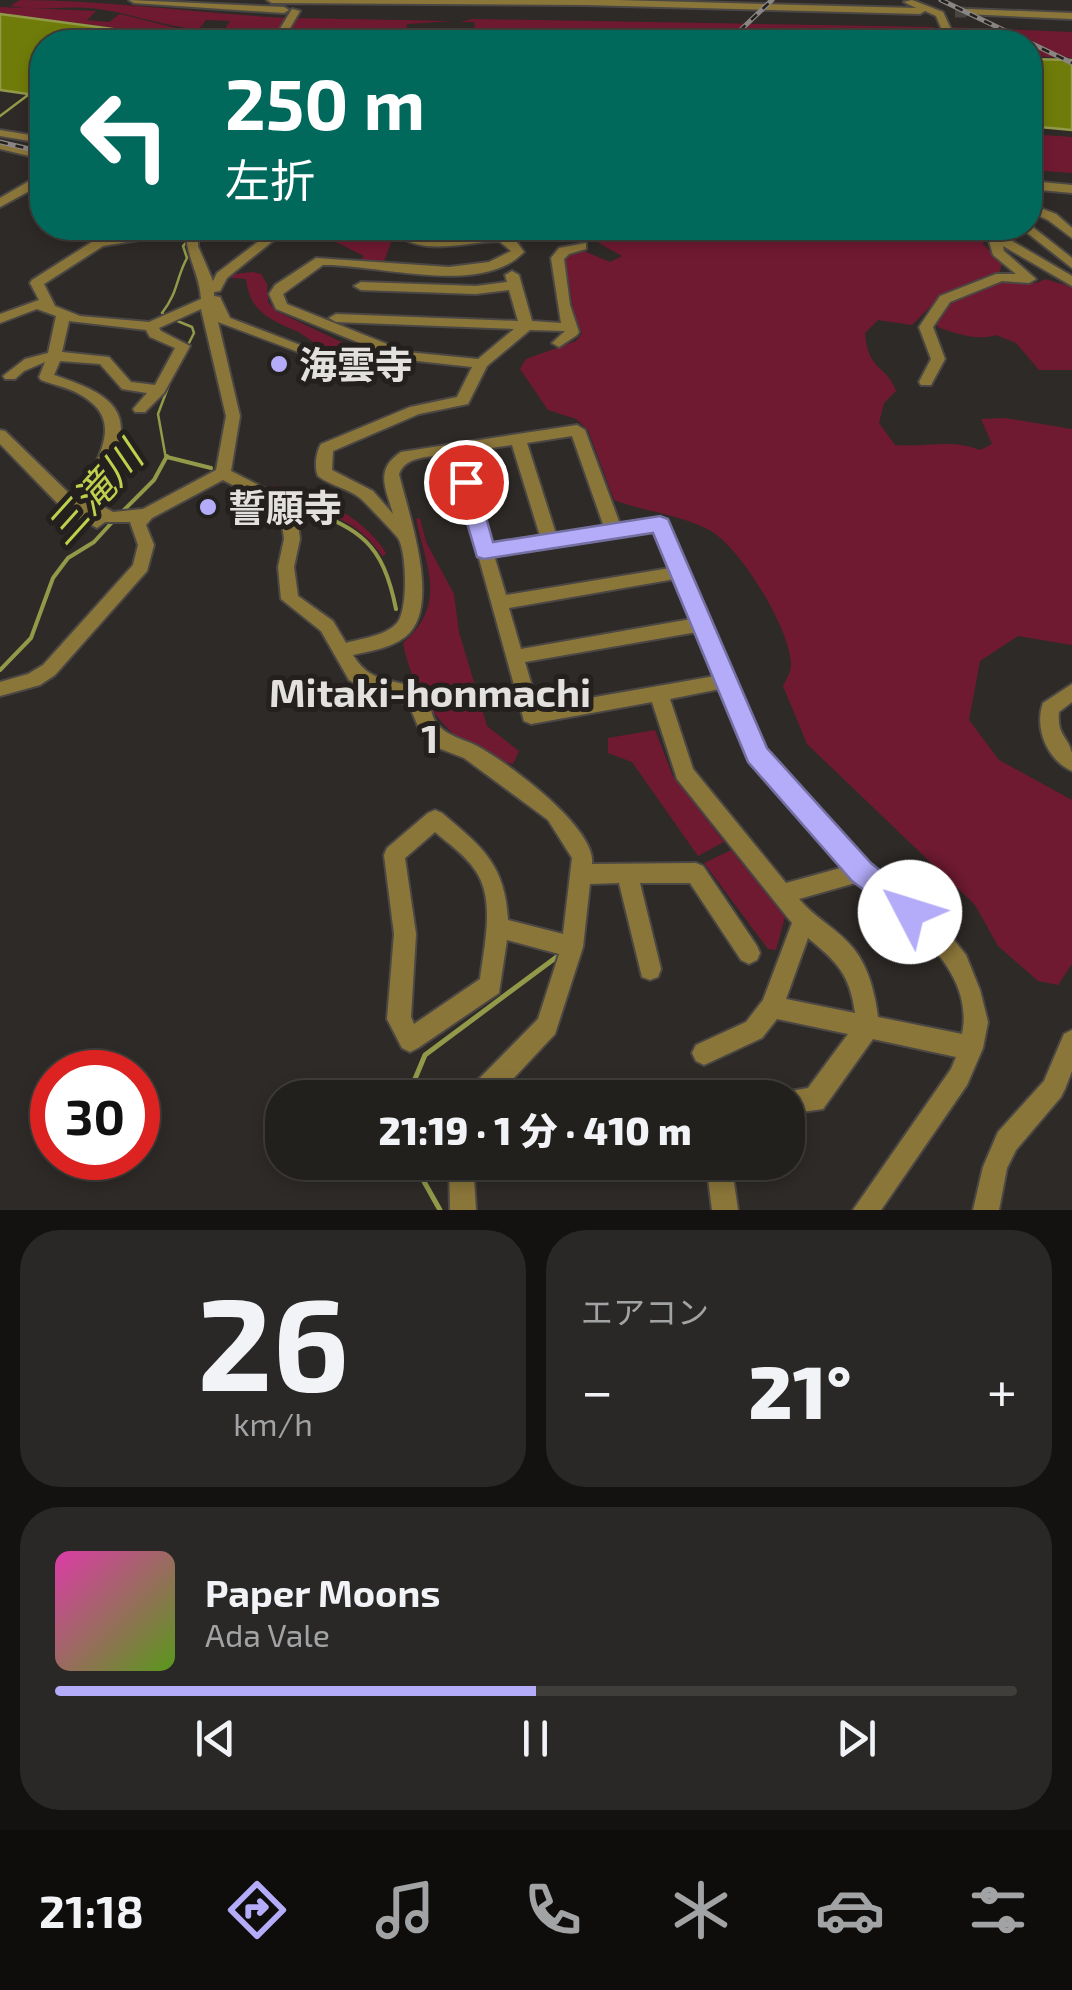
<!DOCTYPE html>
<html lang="ja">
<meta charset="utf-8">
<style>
body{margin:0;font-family:"Exo 2","Noto Sans JP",sans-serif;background:#2a2826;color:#f1f3f6;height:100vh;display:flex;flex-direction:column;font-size:38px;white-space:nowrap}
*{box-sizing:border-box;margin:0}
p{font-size:32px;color:#a2a3a4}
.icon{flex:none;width:55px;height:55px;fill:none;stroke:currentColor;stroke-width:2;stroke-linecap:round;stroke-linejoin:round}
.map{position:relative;height:1210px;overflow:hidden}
.sheet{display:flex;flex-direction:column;gap:20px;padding:20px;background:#131210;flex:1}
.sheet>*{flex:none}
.top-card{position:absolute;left:30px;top:30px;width:1012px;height:210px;border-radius:40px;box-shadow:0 5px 15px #0003,0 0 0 2px #3f3e3b;background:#00695c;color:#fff;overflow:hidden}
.speed{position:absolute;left:30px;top:1050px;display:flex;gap:20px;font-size:50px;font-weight:700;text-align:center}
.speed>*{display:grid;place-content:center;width:130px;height:130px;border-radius:50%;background:#22201d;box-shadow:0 5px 15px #0003,0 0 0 2px #3f3e3b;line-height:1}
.speed .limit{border:15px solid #d22;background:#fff;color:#111}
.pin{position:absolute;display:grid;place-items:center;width:85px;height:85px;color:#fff;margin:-42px;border:5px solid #fff;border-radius:50%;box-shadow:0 2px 10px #0007}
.me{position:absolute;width:110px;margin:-55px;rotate:310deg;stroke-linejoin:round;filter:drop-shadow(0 0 8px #0008)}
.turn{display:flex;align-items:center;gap:35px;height:210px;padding:0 30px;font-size:45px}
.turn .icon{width:130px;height:130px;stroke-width:2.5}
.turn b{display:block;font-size:70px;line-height:85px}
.big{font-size:75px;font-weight:800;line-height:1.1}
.sheet .tile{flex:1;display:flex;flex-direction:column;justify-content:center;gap:15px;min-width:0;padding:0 35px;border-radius:40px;background:#2a2826}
.sheet .dial{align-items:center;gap:0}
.dial b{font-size:130px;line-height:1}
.song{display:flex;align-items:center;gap:30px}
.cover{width:120px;height:120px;border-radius:15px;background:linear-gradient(135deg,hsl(320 70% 55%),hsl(90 70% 35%))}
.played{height:10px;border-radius:5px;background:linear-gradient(90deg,#b4acf9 50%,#3f3e3b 50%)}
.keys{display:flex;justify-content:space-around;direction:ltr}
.heat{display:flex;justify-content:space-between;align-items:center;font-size:55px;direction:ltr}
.sheet .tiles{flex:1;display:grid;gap:20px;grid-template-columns:1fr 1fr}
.tile:last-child{grid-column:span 2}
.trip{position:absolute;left:265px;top:1080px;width:540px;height:100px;border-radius:40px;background:#22201d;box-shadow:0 5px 15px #0003,0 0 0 2px #3f3e3b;font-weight:800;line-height:100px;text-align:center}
.tabs{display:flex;height:160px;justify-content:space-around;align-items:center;background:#0e0d0c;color:#a2a3a4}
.tabs .icon{width:70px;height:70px}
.tabs .selected{color:#b4acf9}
.tabs b{font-size:45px;color:#f1f3f6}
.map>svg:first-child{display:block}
.green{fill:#701a32}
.water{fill:#707c09;stroke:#929a49;stroke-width:2.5}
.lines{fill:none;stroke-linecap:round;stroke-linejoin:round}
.stream-far2{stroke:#929a49;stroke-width:2.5}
.stream-far1{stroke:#929a49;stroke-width:4}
.stream{stroke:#929a49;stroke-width:5}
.minor-tunnel{stroke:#494543;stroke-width:11;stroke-dasharray:11 5;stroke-linecap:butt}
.minor-casing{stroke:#4b4744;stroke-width:4}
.minor{fill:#8b763a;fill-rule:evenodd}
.rail-casing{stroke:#898684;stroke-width:5}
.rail{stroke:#24201d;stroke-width:2.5;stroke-dasharray:8;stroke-linecap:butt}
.route{fill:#b4acf9;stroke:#7570a2;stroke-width:2.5}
.poi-dot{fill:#b4acf9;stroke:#24201d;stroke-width:4}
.labels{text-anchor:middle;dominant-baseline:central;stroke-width:10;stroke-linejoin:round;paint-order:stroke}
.poi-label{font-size:38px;font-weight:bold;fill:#e3e1df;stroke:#24201d;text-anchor:start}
.water-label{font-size:40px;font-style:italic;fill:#bfd04d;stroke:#24201d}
.neighbourhood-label{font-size:40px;font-weight:bold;fill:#e3e1df;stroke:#24201d}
</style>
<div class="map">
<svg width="1072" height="1210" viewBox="0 0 1072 1210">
<rect width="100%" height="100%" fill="#2e2a27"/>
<path class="green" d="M 20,0 C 110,0 200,14 290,18 L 277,41 C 184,35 92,27 0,13 L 0,7 L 96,11 L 87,20 L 109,22 L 120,14 L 184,30 L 223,32 L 230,21 L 206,20 L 199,29 C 162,27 127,11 89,8 C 63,6 36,11 10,6 Z
M 292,18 L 453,21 L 407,24 L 406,35 L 473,36 L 475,22 L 460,22 L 472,19 L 934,27 L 938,42 L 280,41 Z
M 947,27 L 1072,32 L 1072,58 L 1030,56 L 1030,42 L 953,42 Z
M 1030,134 L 1072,137 L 1072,173 L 1030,170 Z
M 306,228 L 371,228 L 388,234 L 391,243 L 383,264 L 357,263 L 364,256 L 317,233 L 311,234 Z
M 584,228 L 987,228 L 983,244 L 1002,263 L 999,275 L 938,299 L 912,325 L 878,320 L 865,333 C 868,372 886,364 896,391 L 884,403 L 879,423 L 895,445 C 926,448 950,438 980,450 L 992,444 L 981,419 L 1005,418 L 1072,429 L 1072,645 L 1018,636 L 980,661 L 969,720 L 999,760 L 1072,800 L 1072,964 L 1058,985 L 1038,981 L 998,946 L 975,905 L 807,744 L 783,686 C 786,680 791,672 791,665 C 791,630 740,546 709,530 C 679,514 645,512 614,500 L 588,430 L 576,419 L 548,410 L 520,369 L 526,359 L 576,341 L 582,333 C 568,308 573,283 563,257 L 584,251 L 610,262 L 622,256 L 590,238 Z
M 253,272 L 261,274 L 267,284 L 268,302 L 276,311 L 394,367 L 404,384 L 397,384 C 378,366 349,359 325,349 C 315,345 308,337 298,332 C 271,320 250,313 246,279 L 231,278 L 234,274 Z
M 1045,279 L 1072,287 L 1072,370 L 1039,370 L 1016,343 L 996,335 C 978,341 956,334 938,327 L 934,319 C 947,303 984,282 1005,281 C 1021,281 1029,288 1045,279 Z
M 273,485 C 316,496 362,514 386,553 L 383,557 C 348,507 316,518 272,491 Z
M 420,518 L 426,542 L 454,594 L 459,632 L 487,726 L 519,751 L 513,764 C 455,753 413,698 403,643 C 447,604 427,569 416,519 Z
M 655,730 L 673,776 L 724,842 L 698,856 L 632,762 L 608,753 L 608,738 Z
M 731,850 L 785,917 L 776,950 L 768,949 L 704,863 Z"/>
<path class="water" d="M 0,14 L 158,35 L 310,42 L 42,42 L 42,96 L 0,90 Z
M 1030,59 L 1072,60 L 1072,130 L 1030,126 Z"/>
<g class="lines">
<path class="stream-far2" d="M 0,116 L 32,92
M 166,316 L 162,313 C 178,293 176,278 187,258 L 183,246 L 187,242
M 175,320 L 192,327 L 194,333 L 187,347
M 167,457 L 175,459
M 166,459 L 158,414 L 170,382"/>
<path class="stream-far1" d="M 167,457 L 211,468
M 292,502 C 356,530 381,535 396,609
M 122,512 L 154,480 L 167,456
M 0,670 L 31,638 L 53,578 L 68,558 L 94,542 L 115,519"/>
<path class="stream" d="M 407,1098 L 425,1055 L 558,956
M 413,1162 L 440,1210"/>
<path class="minor-tunnel" d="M 955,12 L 968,12"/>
<defs>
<path id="minor" d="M 129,0 L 284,7 L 289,10 L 284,13 L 134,3 Z
M 267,0 L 617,0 L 916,8 L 904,2 L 912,0 L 943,12 L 957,42 L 947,42 L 936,16 L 925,11 L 920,14 L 585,5 L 272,3 Z
M 292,9 L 300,11 L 282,42 L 272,42 Z
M 968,9 L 1072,13 L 1072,19 L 965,14 L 965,10 Z
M 0,130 L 42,137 L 42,143 L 0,136 Z
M 0,143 L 42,153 L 42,159 L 0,149 Z
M 38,176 L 42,176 L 42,184 L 0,207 L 0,198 Z
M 1030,181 L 1072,185 L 1072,193 L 1030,189 Z
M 1030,204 L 1056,214 L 1072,228 L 1072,238 L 1048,220 L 1030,212 Z
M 1030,225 L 1072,258 L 1072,268 L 1021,228 L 1030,228 Z
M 169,228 L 198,228 L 198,246 L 213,281 L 217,273 L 276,228 L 289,228 L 227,278 L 220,291 L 214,292 L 214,296 L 220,297 L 230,318 L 321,353 L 319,356 L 309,356 L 218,322 L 240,416 L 231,471 L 282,497 L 298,523 L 300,539 L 294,567 L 298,596 L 333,621 L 346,643 C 363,638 385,636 397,623 C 408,610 407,552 398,538 C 396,535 364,501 360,498 C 347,488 331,486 318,476 C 314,468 316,452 321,444 L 410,407 L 457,397 L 472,367 L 399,359 L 276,309 L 269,294 L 275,285 L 316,258 L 449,267 L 489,262 L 511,251 L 499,241 C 462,242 418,259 390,228 C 406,228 414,237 430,239 C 455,242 480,231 505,234 L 514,238 L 524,252 C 481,297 378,264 323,265 L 283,294 L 287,304 L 407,352 L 478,359 L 514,329 L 336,322 L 329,318 L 336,314 L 518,321 L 509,290 L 476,294 L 361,290 L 354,286 L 361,282 L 476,286 L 507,282 L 505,275 L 512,271 L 519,275 L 532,321 L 561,323 L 551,258 L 559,248 L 586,243 L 586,249 L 569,254 L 564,259 L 570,305 L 579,332 L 577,335 L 559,347 L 552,343 L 565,331 L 530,330 L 487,366 L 468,404 L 419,414 L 333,451 L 332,470 L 373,491 L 393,514 C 386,488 374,470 401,452 L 577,425 L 585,430 L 620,524 L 660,518 L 666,520 L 765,749 L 869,865 L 942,925 L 966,955 L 980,990 L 988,1022 L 983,1048 L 967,1085 L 881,1210 L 853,1210 L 951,1069 L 956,1057 L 873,1039 L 823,1109 L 788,1114 L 788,1098 L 778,1098 L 779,1093 L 808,1088 L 848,1034 L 777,1019 L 762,1038 L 704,1065 L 696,1061 L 692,1053 L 696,1045 L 746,1022 L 763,1000 L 792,923 L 677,779 L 652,702 L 531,724 L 524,721 L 450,454 C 432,457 406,455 399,474 C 408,513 443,608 405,637 C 391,648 370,651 353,655 C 375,691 401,673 424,696 C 431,703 431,717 437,724 C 448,737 464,739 477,746 C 507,762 597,828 592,864 L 696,863 L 703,866 L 757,946 L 760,953 L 757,960 L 749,964 L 741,960 L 690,883 L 640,883 L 661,969 L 658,977 L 650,980 L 642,977 L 619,883 L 590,884 L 583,947 L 555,1034 L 495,1098 L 466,1098 L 469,1089 L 538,1019 L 559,954 L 507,940 L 499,993 L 418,1048 L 410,1052 L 402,1048 L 387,1019 L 394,934 L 384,855 L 387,848 L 428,813 L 435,810 L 442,813 C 482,847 505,864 508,920 L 563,934 L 572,858 L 548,820 L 464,758 L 438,748 L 421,734 L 410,707 L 395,698 L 367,691 L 349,680 L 321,631 L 281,599 L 278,567 L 284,539 L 282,523 L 270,505 L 223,480 L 152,518 L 146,525 L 154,545 L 147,571 L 55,675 L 40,685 L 0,696 L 0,682 L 28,674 L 43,665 L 133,565 L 138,545 L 130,522 L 105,522 L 97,528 L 63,509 L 0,444 L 0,430 L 5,431 L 81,505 C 89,462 132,423 79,394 C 67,387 53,385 41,380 L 39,377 L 45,362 L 24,371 L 15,379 L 5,379 L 3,376 L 25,359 L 48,353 L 56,316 L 37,309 L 0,323 L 0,314 L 39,300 L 30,283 L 32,280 L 95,240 ZM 186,232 C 186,256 200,275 201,299 L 149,322 L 80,316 L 55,306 L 44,284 L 103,246 ZM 201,309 L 226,416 L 216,470 L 143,509 L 113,512 L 97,503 C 101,481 113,463 119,442 C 131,399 85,386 54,375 L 60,361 L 100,364 L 122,389 L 147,393 L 133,409 L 135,412 L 145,412 L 164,393 L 190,346 L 161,331 L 159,328 ZM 69,321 L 146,330 L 150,337 L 175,348 L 155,385 L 131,382 L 109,357 L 62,352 ZM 572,436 L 604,527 L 556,534 L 527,443 ZM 512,445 L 540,536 L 491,544 L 465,452 ZM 655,531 L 670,568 L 506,595 L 494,555 ZM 675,579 L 691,619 L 521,649 L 509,608 ZM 697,632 L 715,676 L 538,707 L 525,662 ZM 720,689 L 750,760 L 844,867 L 786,883 L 693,769 L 670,699 ZM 435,832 C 449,844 465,855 475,870 C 496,899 484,946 480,979 L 414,1024 L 411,1017 L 416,934 L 405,858 ZM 859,882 C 903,920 976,967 962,1034 L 878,1017 C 875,994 869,968 854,949 C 839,930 815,918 799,899 ZM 808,938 C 837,962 850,974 855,1013 L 786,999 Z
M 995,237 L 1007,238 L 1072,276 L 1072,286 L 1003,246 L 1004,251 L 1036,279 L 1029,283 L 1002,281 L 950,302 L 933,327 L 945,359 L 931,385 L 921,385 L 919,382 L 931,359 L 919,327 L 940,296 L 996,274 L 1016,274 L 993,255 L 989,241 Z
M 1072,684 L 1072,702 L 1059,712 C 1057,736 1068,736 1072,753 C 1072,759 1072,765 1072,771 C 1047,760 1034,728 1043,703 Z
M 1072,1030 L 1072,1071 L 1065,1089 L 1061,1097 L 1016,1150 L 1007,1168 L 999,1210 L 973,1210 L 983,1167 L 998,1132 L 1044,1081 L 1064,1034 Z
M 449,1162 L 473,1162 L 476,1210 L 450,1210 Z
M 706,1162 L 731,1162 L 738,1210 L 712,1210 Z"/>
</defs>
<use href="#minor" class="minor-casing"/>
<use href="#minor" class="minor"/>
<defs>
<path id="rail" d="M 941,0 L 1072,63
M 728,42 L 772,0
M 0,142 L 42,152"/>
</defs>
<use href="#rail" class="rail-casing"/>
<use href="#rail" class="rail"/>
</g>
<path class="route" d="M 466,475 L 476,482 L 493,542 L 660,516 L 668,519 L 767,748 L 871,863 L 920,903 L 924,912 L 920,921 L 910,925 L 852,881 L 748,762 L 653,533 L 484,559 L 477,557 L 455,482 Z"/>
<g class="poi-dot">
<circle cx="279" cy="364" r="10"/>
<circle cx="208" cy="507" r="10"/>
</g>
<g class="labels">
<g class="poi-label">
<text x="299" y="364">海雲寺</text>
<text x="228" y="507">誓願寺</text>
</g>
<g class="water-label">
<text transform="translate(93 492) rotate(-48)">三滝川</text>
</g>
<g class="neighbourhood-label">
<text x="430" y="691">Mitaki-honmachi<tspan x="430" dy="46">1</tspan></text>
</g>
</g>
</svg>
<div class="speed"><div class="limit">30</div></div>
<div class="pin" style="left:466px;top:482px;background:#d93025"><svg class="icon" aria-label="arrive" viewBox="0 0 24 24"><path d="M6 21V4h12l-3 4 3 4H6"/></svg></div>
<svg class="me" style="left:910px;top:912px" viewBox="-20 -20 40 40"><circle r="19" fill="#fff"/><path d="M0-13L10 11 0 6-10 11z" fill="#b4acf9"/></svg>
<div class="trip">21:19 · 1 分 · 410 m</div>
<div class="top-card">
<div class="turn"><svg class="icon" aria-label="left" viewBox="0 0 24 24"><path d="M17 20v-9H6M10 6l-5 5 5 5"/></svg><div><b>250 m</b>左折</div></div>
</div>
</div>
<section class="sheet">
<div class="tiles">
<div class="tile dial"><b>26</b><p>km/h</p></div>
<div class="tile"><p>エアコン</p>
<div class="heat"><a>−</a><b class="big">21°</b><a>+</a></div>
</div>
<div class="tile">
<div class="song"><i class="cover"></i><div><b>Paper Moons</b><p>Ada Vale</p></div></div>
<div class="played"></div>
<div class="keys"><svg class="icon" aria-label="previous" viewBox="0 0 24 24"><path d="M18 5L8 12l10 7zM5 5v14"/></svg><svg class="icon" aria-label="pause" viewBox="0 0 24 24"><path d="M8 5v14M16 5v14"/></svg><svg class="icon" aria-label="next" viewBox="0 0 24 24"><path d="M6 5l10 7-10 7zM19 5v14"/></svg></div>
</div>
</div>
</section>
<nav class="tabs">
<b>21:18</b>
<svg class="icon selected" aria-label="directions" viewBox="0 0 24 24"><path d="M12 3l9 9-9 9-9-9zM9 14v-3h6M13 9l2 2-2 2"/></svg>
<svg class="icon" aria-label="music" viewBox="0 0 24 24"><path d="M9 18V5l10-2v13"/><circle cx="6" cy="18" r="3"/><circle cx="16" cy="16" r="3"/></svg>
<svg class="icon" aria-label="phone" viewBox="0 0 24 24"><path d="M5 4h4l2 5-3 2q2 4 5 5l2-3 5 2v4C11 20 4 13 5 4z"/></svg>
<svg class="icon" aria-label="climate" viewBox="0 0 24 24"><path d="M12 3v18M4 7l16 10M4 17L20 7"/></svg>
<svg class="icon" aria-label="car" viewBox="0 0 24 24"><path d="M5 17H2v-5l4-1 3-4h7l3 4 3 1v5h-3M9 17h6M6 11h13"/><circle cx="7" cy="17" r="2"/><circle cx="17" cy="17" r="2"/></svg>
<svg class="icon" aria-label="filters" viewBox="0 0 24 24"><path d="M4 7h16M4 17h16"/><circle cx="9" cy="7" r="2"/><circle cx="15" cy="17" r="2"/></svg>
</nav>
